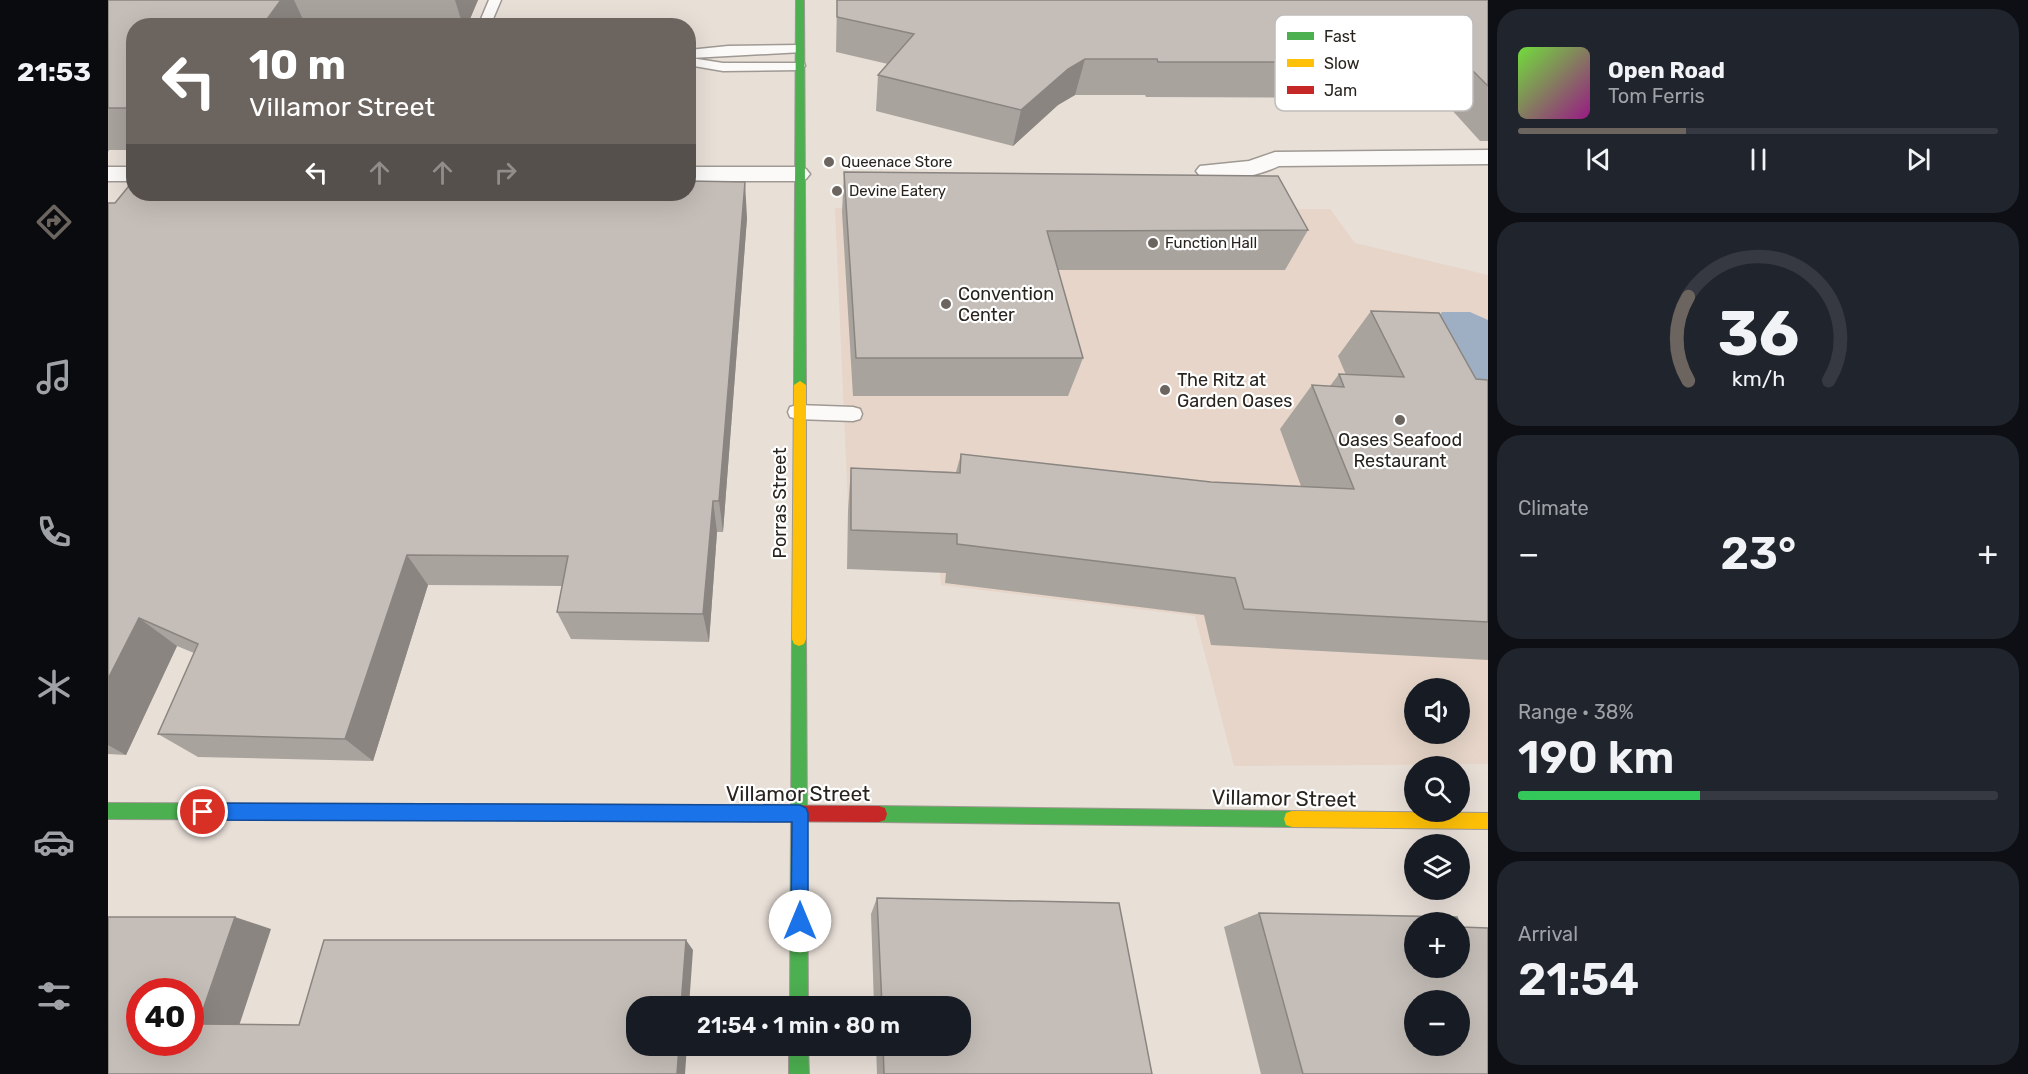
<!DOCTYPE html>
<meta charset="utf-8">
<style>
body{margin:0;font-family:Rubik,sans-serif;background:#20242c;color:#f1f3f6;height:100vh;display:flex;flex-direction:column;font-size:22px;white-space:nowrap}
*{box-sizing:border-box;margin:0}
p{font-size:20px;color:#9ea1a6}
.icon{flex:none;width:33px;height:33px;fill:none;stroke:currentColor;stroke-width:2;stroke-linecap:round;stroke-linejoin:round}
.map{position:relative;flex:1;overflow:hidden}
.panel{display:flex;flex-direction:column;gap:9px;padding:9px;background:#0d0f14;width:540px}
.panel>*{flex:none}
.top-card{position:absolute;left:18px;top:18px;width:570px;height:183px;border-radius:24px;box-shadow:0 6px 24px #0002;background:#6c655f;color:#fff;overflow:hidden}
.buttons{position:absolute;left:1296px;top:678px;display:grid;gap:12px}
.buttons a{display:grid;place-items:center;width:66px;height:66px;border-radius:50%;background:#171b24;box-shadow:0 6px 24px #0002;font-size:30px}
.speed{position:absolute;left:18px;top:978px;display:flex;gap:12px;font-size:30px;font-weight:700;text-align:center}
.speed>*{display:grid;place-content:center;width:78px;height:78px;border-radius:50%;background:#171b24;box-shadow:0 6px 24px #0002;line-height:1}
.speed .limit{border:9px solid #d22;background:#fff;color:#111}
.pin{position:absolute;display:grid;place-items:center;width:51px;height:51px;color:#fff;margin:-26px;border:3px solid #fff;border-radius:50%;box-shadow:0 2px 6px #0007}
.me{position:absolute;width:66px;margin:-33px;rotate:0deg;stroke-linejoin:round;filter:drop-shadow(0 0 4px #0008)}
.turn{display:flex;align-items:center;gap:21px;height:126px;padding:0 24px;font-size:27px}
.turn .icon{width:78px;height:78px;stroke-width:2.5}
.turn b{display:block;font-size:42px;line-height:51px}
.lanes{display:flex;align-items:center;height:57px;padding:0 24px;background:#0003;justify-content:center;gap:30px;direction:ltr}
.lanes .off{opacity:.35}
.big{font-size:45px;font-weight:600;line-height:1.1}
.panel .tile{flex:1;display:flex;flex-direction:column;justify-content:center;gap:9px;min-width:0;padding:0 21px;border-radius:24px;background:#20242c}
.panel .dial{align-items:center;gap:0}
.dial svg{height:156px;overflow:visible;fill:none;stroke:#363941;stroke-width:7;stroke-linecap:round;text-anchor:middle}
.dial text{fill:#f1f3f6;stroke:none}
.song{display:flex;align-items:center;gap:18px}
.cover{width:72px;height:72px;border-radius:9px;background:linear-gradient(135deg,hsl(100 70% 55%),hsl(310 70% 35%))}
.played{height:6px;border-radius:3px;background:linear-gradient(90deg,#6c655f 35%,#363941 35%)}
.keys{display:flex;justify-content:space-around;direction:ltr}
.heat{display:flex;justify-content:space-between;align-items:center;font-size:33px;direction:ltr}
.charge{height:9px;border-radius:4px;background:linear-gradient(90deg,#34c759 38%,#363941 0)}
.trip{position:absolute;left:518px;top:996px;width:345px;height:60px;border-radius:24px;background:#171b24;box-shadow:0 6px 24px #0002;font-weight:600;line-height:60px;text-align:center}
main{display:flex;flex:1;min-height:0}
.tab-bar{display:flex;flex-direction:column;width:108px;justify-content:space-around;align-items:center;background:#090b0e;color:#9ea1a6}
.tab-bar .icon{width:42px;height:42px}
.tab-bar .on{color:#6c655f}
.tab-bar b{font-size:27px;color:#f1f3f6}
.map>svg:first-child{display:block}
.built{fill:#e6d5c8;fill-rule:evenodd}
.water{fill:#9fafc3}
.lines{fill:none;stroke-linecap:round;stroke-linejoin:round}
.lane-casing{stroke:#9f9993;stroke-width:3}
.street-casing{stroke:#9f9993;stroke-width:3}
.fast-casing{stroke:#9f9993;stroke-width:2}
.slow-casing{stroke:#9f9993;stroke-width:2}
.jam-casing{stroke:#9f9993;stroke-width:2}
.lane{fill:#fcfaf9;fill-rule:evenodd}
.street{fill:#fcfaf9;fill-rule:evenodd}
.fast{fill:#4caf50;fill-rule:evenodd}
.slow{fill:#ffc107;fill-rule:evenodd}
.jam{fill:#c62828;fill-rule:evenodd}
.wall{fill:#a9a39e}
.shaded-wall{fill:#8a8581}
.building{fill:#c5beb8;stroke:#8a8581;stroke-width:1.5;fill-rule:evenodd}
.route{fill:#1a73e8;stroke:#114b97;stroke-width:1.5}
.poi-dot{fill:#6c655f;stroke:#fff;stroke-width:2}
.labels{text-anchor:middle;dominant-baseline:central;stroke-width:4.5;stroke-linejoin:round;paint-order:stroke}
.far-poi-label{font-size:15px;fill:#29231e;stroke:#fff;text-anchor:start}
.poi-label{font-size:18px;fill:#29231e;stroke:#fff;text-anchor:start}
.street-label{font-size:18px;fill:#29231e;stroke:#fff}
.near-street-label{font-size:21px;fill:#29231e;stroke:#fff}
.key{fill:#fff;stroke:#bfbdbc;stroke-width:1.5}
.key-label{font-size:16px;fill:#29231e}
</style>
<main>
<nav class="tab-bar">
<b>21:53</b>
<svg class="icon on" aria-label="directions" viewBox="0 0 24 24"><path d="M12 3l9 9-9 9-9-9zM9 14v-3h6M13 9l2 2-2 2"/></svg>
<svg class="icon" aria-label="music" viewBox="0 0 24 24"><path d="M9 18V5l10-2v13"/><circle cx="6" cy="18" r="3"/><circle cx="16" cy="16" r="3"/></svg>
<svg class="icon" aria-label="phone" viewBox="0 0 24 24"><path d="M5 4h4l2 5-3 2q2 4 5 5l2-3 5 2v4C11 20 4 13 5 4z"/></svg>
<svg class="icon" aria-label="climate" viewBox="0 0 24 24"><path d="M12 3v18M4 7l16 10M4 17L20 7"/></svg>
<svg class="icon" aria-label="car" viewBox="0 0 24 24"><path d="M5 17H2v-5l4-1 3-4h7l3 4 3 1v5h-3M9 17h6M6 11h13"/><circle cx="7" cy="17" r="2"/><circle cx="17" cy="17" r="2"/></svg>
<svg class="icon" aria-label="filters" viewBox="0 0 24 24"><path d="M4 7h16M4 17h16"/><circle cx="9" cy="7" r="2"/><circle cx="15" cy="17" r="2"/></svg>
</nav>
<div class="map">
<svg width="1380" height="1074" viewBox="0 0 1380 1074">
<rect width="100%" height="100%" fill="#e8dfd7"/>
<path class="built" d="M 727,208 L 1222,209 L 1247,243 L 1380,275 L 1380,764 L 1126,766 L 1087,616 L 833,585 L 825,506 L 740,507 ZM 1306,688 L 1352,688 L 1352,734 L 1306,734 Z"/>
<path class="water" d="M 1334,312 L 1362,312 L 1380,320 L 1380,400 L 1318,332 Z"/>
<g class="lines">
<defs>
<path id="lane" d="M 381,0 L 393,0 L 382,26 L 370,26 Z
M 691,45 L 695,46 L 695,52 L 583,58 L 615,63 L 696,63 L 697,66 L 691,70 L 615,71 L 580,65 L 581,50 L 620,46 Z
M 689,405 L 745,407 L 752,409 L 754,414 L 752,419 L 745,421 L 689,419 L 682,417 L 680,412 L 682,407 Z"/>
<path id="street" d="M 1380,150 L 1380,164 L 1171,166 C 1148,177 1116,182 1092,176 L 1088,171 L 1092,166 L 1141,161 L 1167,152 Z
M 0,167 L 26,167 L 26,181 L 0,181 Z
M 580,167 L 690,167 L 698,169 L 702,174 L 698,179 L 690,181 L 580,181 Z"/>
<path id="fast" d="M 688,0 L 696,0 L 698,385 L 692,389 L 686,385 Z
M 691,632 L 696,634 L 698,639 L 700,1006 L 682,1006 L 684,639 L 686,634 Z
M 0,803 L 623,805 L 629,807 L 631,813 L 629,819 L 623,821 L 0,819 Z
M 771,806 L 1184,811 L 1190,813 L 1192,819 L 1190,825 L 1184,827 L 771,822 L 765,820 L 763,814 L 765,808 Z
M 681,1046 L 700,1046 L 701,1074 L 681,1074 Z"/>
<path id="slow" d="M 692,381 L 698,385 L 698,639 L 696,644 L 691,646 L 686,644 L 684,639 L 686,385 Z
M 1184,811 L 1380,813 L 1380,829 L 1184,827 L 1178,825 L 1176,819 L 1178,813 Z"/>
<path id="jam" d="M 623,805 L 771,806 L 777,808 L 779,814 L 777,820 L 771,822 L 623,821 L 617,819 L 615,813 L 617,807 Z"/>
</defs>
<use href="#lane" class="lane-casing"/>
<use href="#street" class="street-casing"/>
<use href="#fast" class="fast-casing"/>
<use href="#slow" class="slow-casing"/>
<use href="#jam" class="jam-casing"/>
<use href="#lane" class="lane"/>
<use href="#street" class="street"/>
<use href="#fast" class="fast"/>
<use href="#slow" class="slow"/>
<use href="#jam" class="jam"/>
</g>
<path class="wall" d="M 0,0 L 370,0 L 359,26 L 26,26 L 26,150 L 1,150 L 0,152 Z
M 729,0 L 1380,0 L 1380,141 L 1372,141 L 1333,98 L 1038,97 L 1037,95 L 967,95 L 950,105 L 905,146 L 768,111 L 770,75 L 780,64 L 728,52 Z
M 736,172 L 1200,230 L 1177,270 L 950,270 L 975,358 L 960,396 L 745,396 L 734,212 Z
M 0,203 L 639,218 L 615,532 L 609,532 L 601,642 L 463,639 L 449,612 L 454,586 L 320,585 L 265,761 L 90,757 L 50,734 L 86,653 L 69,646 L 18,755 L 0,754 Z
M 1263,311 L 1368,379 L 1380,380 L 1380,660 L 1103,645 L 1096,615 L 837,583 L 838,573 L 739,569 L 740,510 L 743,468 L 848,472 L 853,454 L 1103,482 L 1193,486 L 1172,429 L 1204,385 L 1222,386 L 1231,374 L 1238,375 L 1230,356 Z
M 769,898 L 1044,1074 L 769,1074 L 768,1046 L 852,1046 L 852,1006 L 766,1006 L 763,914 Z
M 1151,913 L 1353,927 L 1380,1074 L 1153,1074 L 1116,927 Z"/>
<path class="shaded-wall" d="M 173,0 L 186,0 L 198,26 L 154,26 Z
M 347,0 L 370,0 L 359,26 L 355,26 Z
M 977,59 L 967,95 L 950,105 L 905,146 L 913,110 L 960,69 Z
M 637,182 L 639,218 L 615,532 L 611,501 Z
M 605,501 L 609,532 L 601,642 L 595,614 Z
M 299,555 L 320,585 L 265,761 L 237,739 Z
M 31,618 L 69,646 L 18,755 L 0,745 L 0,679 Z
M 127,917 L 163,929 L 130,1029 L 90,1024 Z
M 578,940 L 585,950 L 581,1006 L 573,1006 Z
M 571,1046 L 579,1046 L 577,1074 L 569,1074 Z"/>
<path class="building" d="M 0,0 L 173,0 L 154,26 L 26,26 L 26,108 L 0,108 Z
M 729,0 L 1380,0 L 1380,86 L 1356,62 L 1050,62 L 1049,59 L 977,59 L 960,69 L 913,110 L 770,75 L 806,34 L 729,17 Z
M 736,172 L 1170,176 L 1200,230 L 939,231 L 975,358 L 748,358 Z
M 25,181 L 26,181 L 26,194 L 580,194 L 580,181 L 637,182 L 611,501 L 605,501 L 595,614 L 449,612 L 460,556 L 299,555 L 237,739 L 50,734 L 90,644 L 31,618 L 0,679 L 0,203 L 7,203 Z
M 1263,311 L 1331,313 L 1368,379 L 1380,380 L 1380,622 L 1136,609 L 1127,578 L 849,544 L 849,534 L 743,530 L 743,468 L 852,473 L 853,454 L 1103,482 L 1246,489 L 1204,385 L 1236,387 L 1231,374 L 1296,377 Z
M 769,898 L 1011,903 L 1044,1074 L 776,1074 L 775,1046 L 852,1046 L 852,1006 L 774,1006 Z
M 1151,913 L 1349,917 L 1351,922 L 1306,922 L 1306,968 L 1352,968 L 1352,923 L 1353,927 L 1380,928 L 1380,1074 L 1195,1074 ZM 1306,1000 L 1352,1000 L 1352,1046 L 1306,1046 Z
M 0,917 L 127,917 L 90,1024 L 191,1025 L 216,940 L 578,940 L 573,1006 L 528,1006 L 528,1046 L 571,1046 L 569,1074 L 0,1074 ZM 32,992 L 82,992 L 82,1042 L 32,1042 Z"/>
<path class="route" d="M 95,803 L 692,805 L 698,808 L 700,813 L 700,921 L 698,927 L 692,930 L 685,927 L 683,921 L 684,822 L 95,820 L 89,817 L 87,812 L 89,806 Z"/>
<g class="poi-dot">
<circle cx="721" cy="162" r="6"/>
<circle cx="729" cy="191" r="6"/>
<circle cx="1045" cy="243" r="6"/>
<circle cx="838" cy="304" r="6"/>
<circle cx="1057" cy="390" r="6"/>
<circle cx="1292" cy="420" r="6"/>
</g>
<g class="labels">
<g class="far-poi-label">
<text x="733" y="162">Queenace Store</text>
<text x="741" y="191">Devine Eatery</text>
<text x="1057" y="243">Function Hall</text>
</g>
<g class="poi-label">
<text x="850" y="294">Convention<tspan x="850" dy="21">Center</tspan></text>
<text x="1069" y="380">The Ritz at<tspan x="1069" dy="21">Garden Oases</tspan></text>
<text x="1292" y="440" text-anchor="middle">Oases Seafood<tspan x="1292" dy="21">Restaurant</tspan></text>
</g>
<g class="street-label">
<text transform="translate(672 503) rotate(-90)">Porras Street</text>
</g>
<g class="near-street-label">
<text x="690" y="793">Villamor Street</text>
<text transform="translate(1176 798) rotate(1)">Villamor Street</text>
</g>
</g>
<rect x="1167" y="15" width="198" height="96" rx="9" class="key"/>
<rect x="1179" y="32" width="27" height="8" fill="#4caf50"/>
<rect x="1179" y="59" width="27" height="8" fill="#ffc107"/>
<rect x="1179" y="86" width="27" height="8" fill="#c62828"/>
<g class="key-label">
<text x="1216" y="42">Fast</text>
<text x="1216" y="69">Slow</text>
<text x="1216" y="96">Jam</text>
</g>
</svg>
<div class="buttons">
<a><svg class="icon" aria-label="sound" viewBox="0 0 24 24"><path d="M4 9h4l5-4v14l-5-4H4zM17 9q2 3 0 6"/></svg></a>
<a><svg class="icon" aria-label="search" viewBox="0 0 24 24"><circle cx="10" cy="10" r="6"/><path d="M15 15l6 6"/></svg></a>
<a><svg class="icon" aria-label="layers" viewBox="0 0 24 24"><path d="M12 4l9 5-9 5-9-5zM3 14l9 5 9-5"/></svg></a>
<a>+</a>
<a>−</a>
</div>
<div class="speed"><div class="limit">40</div></div>
<div class="pin" style="left:95px;top:812px;background:#d93025"><svg class="icon" aria-label="arrive" viewBox="0 0 24 24"><path d="M6 21V4h12l-3 4 3 4H6"/></svg></div>
<svg class="me" style="left:692px;top:921px" viewBox="-20 -20 40 40"><circle r="19" fill="#fff"/><path d="M0-13L10 11 0 6-10 11z" fill="#1a73e8"/></svg>
<div class="trip">21:54 · 1 min · 80 m</div>
<div class="top-card">
<div class="turn"><svg class="icon" aria-label="left" viewBox="0 0 24 24"><path d="M17 20v-9H6M10 6l-5 5 5 5"/></svg><div><b>10 m</b>Villamor Street</div></div>
<div class="lanes"><svg class="icon" aria-label="left" viewBox="0 0 24 24"><path d="M17 20v-9H6M10 6l-5 5 5 5"/></svg><svg class="icon off" aria-label="ahead" viewBox="0 0 24 24"><path d="M12 20V5M6 11l6-6 6 6"/></svg><svg class="icon off" aria-label="ahead" viewBox="0 0 24 24"><path d="M12 20V5M6 11l6-6 6 6"/></svg><svg class="icon off" aria-label="right" viewBox="0 0 24 24"><path d="M7 20v-9h11M14 6l5 5-5 5"/></svg></div>
</div>
</div>
<section class="panel">
<div class="tile">
<div class="song"><i class="cover"></i><div><b>Open Road</b><p>Tom Ferris</p></div></div>
<div class="played"></div>
<div class="keys"><svg class="icon" aria-label="previous" viewBox="0 0 24 24"><path d="M18 5L8 12l10 7zM5 5v14"/></svg><svg class="icon" aria-label="pause" viewBox="0 0 24 24"><path d="M8 5v14M16 5v14"/></svg><svg class="icon" aria-label="next" viewBox="0 0 24 24"><path d="M6 5l10 7-10 7zM19 5v14"/></svg></div>
</div>
<div class="tile dial"><svg viewBox="0 0 100 80">
<path d="M14 69A42 42 0 1 1 86 69"/>
<path d="M14 69A42 42 0 0 1 14 26" stroke="#6c655f"/>
<text x="50" y="56" font-size="32" font-weight="700">36</text>
<text x="50" y="72" font-size="11">km/h</text>
</svg></div>
<div class="tile"><p>Climate</p>
<div class="heat"><a>−</a><b class="big">23°</b><a>+</a></div>
</div>
<div class="tile"><p>Range · 38%</p><b class="big">190 km</b><div class="charge"></div></div>
<div class="tile"><p>Arrival</p><b class="big">21:54</b></div>
</section>
</main>
